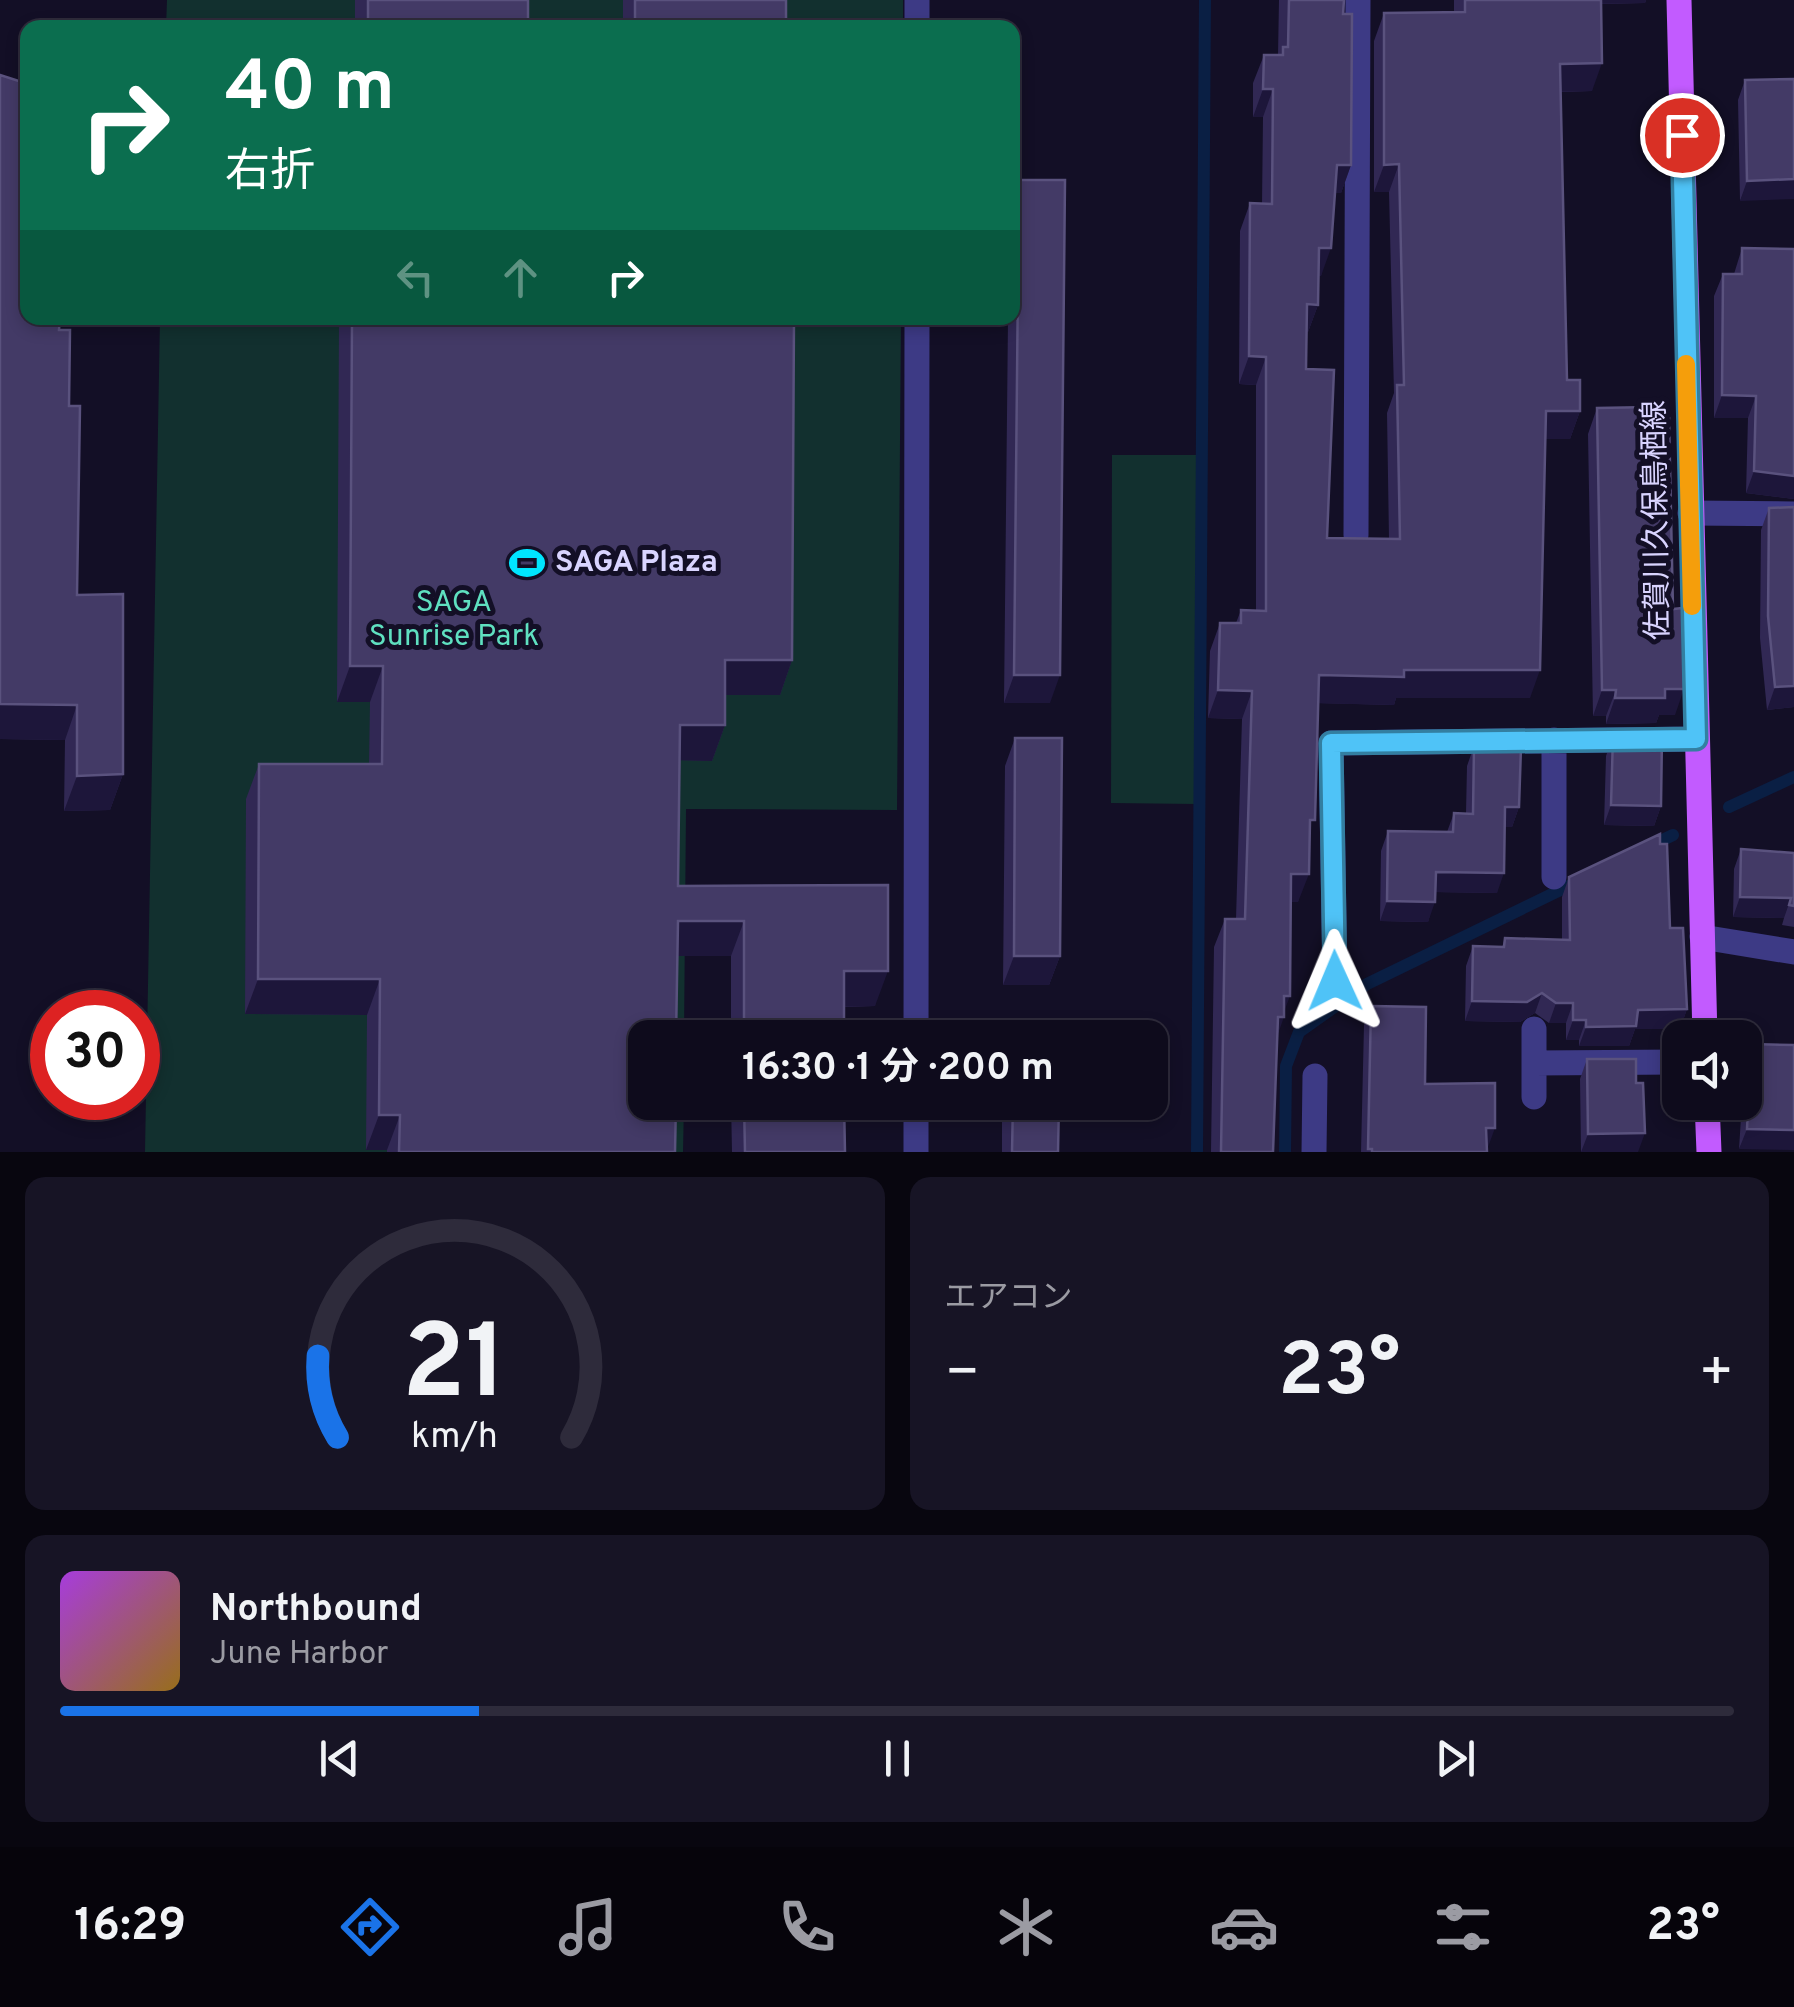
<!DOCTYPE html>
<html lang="ja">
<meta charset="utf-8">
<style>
body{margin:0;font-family:Overpass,"Noto Sans JP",sans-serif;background:#171425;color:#f1f3f6;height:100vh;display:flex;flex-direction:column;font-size:38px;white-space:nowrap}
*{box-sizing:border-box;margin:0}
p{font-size:32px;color:#9b9ba3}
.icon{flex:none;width:55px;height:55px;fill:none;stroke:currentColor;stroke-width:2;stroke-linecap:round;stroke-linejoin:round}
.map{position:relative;height:1152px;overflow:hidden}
.panel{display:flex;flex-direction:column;gap:25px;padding:25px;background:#08060f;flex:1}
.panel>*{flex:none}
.top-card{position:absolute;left:20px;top:20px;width:1000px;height:305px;border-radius:20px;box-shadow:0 5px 15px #0003,0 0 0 2px #2e2b3b;background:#0b6e4f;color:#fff;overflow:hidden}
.controls{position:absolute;left:1662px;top:1020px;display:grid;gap:20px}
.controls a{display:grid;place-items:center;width:100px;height:100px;border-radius:20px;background:#0e0b1c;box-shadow:0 5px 15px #0003,0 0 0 2px #2e2b3b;font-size:50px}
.speed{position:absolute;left:30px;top:990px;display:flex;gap:20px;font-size:50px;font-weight:700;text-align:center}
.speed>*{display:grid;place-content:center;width:130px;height:130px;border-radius:50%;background:#0e0b1c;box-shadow:0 5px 15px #0003,0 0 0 2px #2e2b3b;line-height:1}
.speed .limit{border:15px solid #d22;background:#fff;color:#111}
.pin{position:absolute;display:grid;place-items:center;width:85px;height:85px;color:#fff;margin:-42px;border:5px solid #fff;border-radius:50%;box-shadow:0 2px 10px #0007}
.me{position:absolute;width:110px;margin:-55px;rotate:359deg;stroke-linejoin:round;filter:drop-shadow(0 0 8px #0008)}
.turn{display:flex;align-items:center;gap:35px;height:210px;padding:0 40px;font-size:45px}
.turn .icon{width:130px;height:130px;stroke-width:2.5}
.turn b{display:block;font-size:70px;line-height:85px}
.lanes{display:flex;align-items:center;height:95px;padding:0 40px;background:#0003;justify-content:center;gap:50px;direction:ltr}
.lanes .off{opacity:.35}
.big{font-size:75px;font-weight:700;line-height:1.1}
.panel .widget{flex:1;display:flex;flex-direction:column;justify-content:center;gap:15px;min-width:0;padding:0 35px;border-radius:20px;background:#171425}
.panel .dial{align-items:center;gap:0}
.dial svg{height:260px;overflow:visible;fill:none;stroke:#2e2b3b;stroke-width:7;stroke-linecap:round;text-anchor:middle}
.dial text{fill:#f1f3f6;stroke:none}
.song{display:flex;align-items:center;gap:30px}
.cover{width:120px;height:120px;border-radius:15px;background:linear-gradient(135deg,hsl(280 70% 55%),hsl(40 70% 35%))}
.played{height:10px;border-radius:5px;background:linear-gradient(90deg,#1a73e8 25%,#2e2b3b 25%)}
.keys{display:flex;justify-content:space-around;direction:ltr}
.heat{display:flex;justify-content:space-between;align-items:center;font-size:55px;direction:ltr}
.panel .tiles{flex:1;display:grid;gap:25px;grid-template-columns:1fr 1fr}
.widget:last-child{grid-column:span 2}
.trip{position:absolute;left:628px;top:1020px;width:540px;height:100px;border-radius:20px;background:#0e0b1c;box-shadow:0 5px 15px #0003,0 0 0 2px #2e2b3b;font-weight:700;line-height:100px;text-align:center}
.dock{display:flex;height:160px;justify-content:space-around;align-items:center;background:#06040b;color:#9b9ba3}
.dock .icon{width:70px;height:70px}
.dock .active{color:#1a73e8}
.dock b{font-size:45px;color:#f1f3f6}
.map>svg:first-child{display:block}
.green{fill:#12302f}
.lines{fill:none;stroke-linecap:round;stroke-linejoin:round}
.stream{stroke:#0a1f44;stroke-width:12}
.minor{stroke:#3d3a85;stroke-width:25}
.major{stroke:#c25bff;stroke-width:25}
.wall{fill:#312854}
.shaded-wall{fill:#1d163a}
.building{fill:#433a66;stroke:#5a527e;stroke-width:2.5}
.route-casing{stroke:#337fa1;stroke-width:25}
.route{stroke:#4fc3f7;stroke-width:18}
.slow{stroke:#f59e0b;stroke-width:18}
.labels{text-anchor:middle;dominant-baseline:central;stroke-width:10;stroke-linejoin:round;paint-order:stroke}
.street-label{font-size:30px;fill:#d9d4ff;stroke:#130f26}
.poi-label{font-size:30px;font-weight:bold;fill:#d9d4ff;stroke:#130f26;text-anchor:start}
.park-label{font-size:30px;fill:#5fe0c0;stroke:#130f26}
</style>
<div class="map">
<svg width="1794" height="1152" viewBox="0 0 1794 1152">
<rect width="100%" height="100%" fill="#130f26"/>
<path class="green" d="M 167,0 L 903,0 L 903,28 L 166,28 Z
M 160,318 L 901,318 L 897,810 L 686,809 L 684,1037 L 645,1038 L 645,1102 L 684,1103 L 683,1152 L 145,1152 Z
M 1112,455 L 1199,455 L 1197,804 L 1111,803 Z"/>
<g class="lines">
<path class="stream" d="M 1729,807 L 1794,777
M 1648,847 L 1673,835
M 1197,1152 L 1205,0
M 1285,1152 L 1286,1066 L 1299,1032 L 1367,984 L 1581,880"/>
<path class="minor" d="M 917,0 L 917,28
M 1690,513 L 1794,514
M 1356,535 L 1358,0
M 1554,877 L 1554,740
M 1702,937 L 1794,952
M 1335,981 L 1331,743 L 1696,739
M 1534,1029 L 1534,1097
M 916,1038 L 917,318
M 1534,1063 L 1680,1062
M 916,1152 L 916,1102
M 1314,1152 L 1315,1076"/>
<path class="major" d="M 1679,0 L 1705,1038
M 1707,1102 L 1709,1152"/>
</g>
<path class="wall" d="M 355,0 L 528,0 L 528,21 L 623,22 L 623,0 L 786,0 L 786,28 L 355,28 Z
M 1279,0 L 1344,0 L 1351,165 L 1341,193 L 1335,193 L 1321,276 L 1319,276 L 1318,305 L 1308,332 L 1307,332 L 1306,369 L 1327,538 L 1389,539 L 1387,413 L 1394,393 L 1389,192 L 1374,192 L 1374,41 L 1384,13 L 1454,12 L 1454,0 L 1646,0 L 1645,3 L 1601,4 L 1592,91 L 1561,92 L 1567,380 L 1580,411 L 1570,439 L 1545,439 L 1530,698 L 1396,698 L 1394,705 L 1318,703 L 1309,836 L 1298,902 L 1291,902 L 1284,1013 L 1277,1036 L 1273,1152 L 1211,1152 L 1214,947 L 1225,919 L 1236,919 L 1242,719 L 1208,718 L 1210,651 L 1220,623 L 1236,623 L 1241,610 L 1256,611 L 1256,385 L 1239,384 L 1240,231 L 1250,203 L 1262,204 L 1263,117 L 1253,117 L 1253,83 L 1264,55 L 1278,55 Z
M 0,75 L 59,330 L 69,406 L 77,595 L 123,774 L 110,810 L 64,811 L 65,740 L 0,739 Z
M 1794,79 L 1740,201 L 1738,100 L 1745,80 Z
M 1019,180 L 1050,703 L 1004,703 L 1008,318 L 1012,318 L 1012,199 Z
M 1742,248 L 1794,249 L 1794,499 L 1746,493 L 1748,418 L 1714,418 L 1714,296 L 1723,274 L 1734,274 Z
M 339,318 L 794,318 L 792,660 L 780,695 L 725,695 L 725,725 L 712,761 L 679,760 L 678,886 L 888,885 L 875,1006 L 844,1007 L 844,1038 L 731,1038 L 731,956 L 678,956 L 675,1152 L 387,1152 L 387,1150 L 366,1150 L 367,1015 L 245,1014 L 246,799 L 259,764 L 369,764 L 370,702 L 337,702 Z
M 1597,408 L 1675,715 L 1659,715 L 1656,723 L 1606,724 L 1606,716 L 1593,716 L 1588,434 Z
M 1794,507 L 1794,707 L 1767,710 L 1760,638 L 1761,530 L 1769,508 Z
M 1613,736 L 1661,806 L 1654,826 L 1604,825 L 1606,756 Z
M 1015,738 L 1060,956 L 1049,985 L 1003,985 L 1005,766 Z
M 1474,746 L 1519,807 L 1512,827 L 1505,827 L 1497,893 L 1436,892 L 1428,922 L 1380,921 L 1381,851 L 1388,831 L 1447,832 L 1454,813 L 1466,813 L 1467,766 Z
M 1660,844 L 1670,928 L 1687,1009 L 1680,1029 L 1635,1029 L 1629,1046 L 1579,1046 L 1579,1040 L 1566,1040 L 1566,1023 L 1549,1023 L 1535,1013 L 1520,1022 L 1465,1021 L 1466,966 L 1473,946 L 1502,947 L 1505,938 L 1562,940 L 1562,897 L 1569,877 Z
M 1741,849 L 1794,853 L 1794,927 L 1782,925 L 1784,918 L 1733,917 L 1734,869 Z
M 1371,1006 L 1425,1084 L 1488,1147 L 1487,1147 L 1487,1152 L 1361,1152 L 1364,1025 Z
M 1751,1044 L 1794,1045 L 1739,1149 L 1742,1102 L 1745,1102 L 1745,1060 Z
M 1587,1059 L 1638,1152 L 1581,1152 L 1580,1079 Z
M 731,1102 L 844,1102 L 845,1152 L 732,1152 Z
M 1002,1102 L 1059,1102 L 1058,1152 L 1002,1152 Z"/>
<path class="shaded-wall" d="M 1592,0 L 1646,0 L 1645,3 L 1590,4 Z
M 1602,63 L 1592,91 L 1550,92 L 1560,64 Z
M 1263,89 L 1273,89 L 1263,117 L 1253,117 Z
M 1399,164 L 1389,192 L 1374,192 L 1384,165 Z
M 1337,165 L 1351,165 L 1341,193 L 1326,193 Z
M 1794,179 L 1794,199 L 1740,201 L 1747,181 Z
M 1319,248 L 1331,248 L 1321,276 L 1309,275 Z
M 1307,304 L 1318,305 L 1308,332 L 1297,332 Z
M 1249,356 L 1266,357 L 1256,385 L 1239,384 Z
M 1722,395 L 1756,396 L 1748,418 L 1714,418 Z
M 1546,411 L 1580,411 L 1570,439 L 1535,439 Z
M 1754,471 L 1794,476 L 1794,499 L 1746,493 Z
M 725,660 L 792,660 L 780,695 L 712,695 Z
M 350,666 L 383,666 L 370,702 L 337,702 Z
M 1404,670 L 1540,670 L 1530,698 L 1396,698 L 1394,705 L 1309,703 L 1319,675 Z
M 1014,675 L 1060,675 L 1050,703 L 1004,703 Z
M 1794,686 L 1794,707 L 1767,710 L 1775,687 Z
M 1665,689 L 1684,689 L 1675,715 L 1659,715 L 1656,723 L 1606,724 L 1615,698 Z
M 1218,690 L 1252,691 L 1242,719 L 1208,718 Z
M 1602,690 L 1616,690 L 1606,716 L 1593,716 Z
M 0,704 L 77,705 L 65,740 L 0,739 Z
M 680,725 L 725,725 L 712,761 L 667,760 Z
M 123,774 L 110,810 L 64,811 L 77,776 Z
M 1611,805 L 1661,806 L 1654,826 L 1604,825 Z
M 1505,807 L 1519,807 L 1512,827 L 1498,827 Z
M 1436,872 L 1504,873 L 1497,893 L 1429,892 Z
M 1291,874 L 1309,874 L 1298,902 L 1281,902 Z
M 1740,897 L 1791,898 L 1784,918 L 1733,917 Z
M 1387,901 L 1435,902 L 1428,922 L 1380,921 Z
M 678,921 L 744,921 L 731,956 L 665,956 Z
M 1014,956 L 1060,956 L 1049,985 L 1003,985 Z
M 844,971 L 888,971 L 875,1006 L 831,1007 Z
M 258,979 L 380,979 L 367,1015 L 245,1014 Z
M 1542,993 L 1535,1013 L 1520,1022 L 1465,1021 L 1472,1001 Z
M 1284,996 L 1290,996 L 1282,1017 L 1284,1017 L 1274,1045 L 1268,1045 Z
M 1556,1003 L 1573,1003 L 1566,1023 L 1549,1023 Z
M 1687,1009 L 1680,1029 L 1635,1029 L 1629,1046 L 1579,1046 L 1586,1027 L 1638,1010 Z
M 1573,1020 L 1586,1020 L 1579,1040 L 1566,1040 Z
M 379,1115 L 400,1115 L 387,1150 L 366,1150 Z
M 1486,1128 L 1495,1128 L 1488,1147 L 1479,1147 Z
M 1747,1129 L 1794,1130 L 1794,1150 L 1739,1149 Z
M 1645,1133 L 1638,1152 L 1581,1152 L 1588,1134 Z"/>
<path class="building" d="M 368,0 L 528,0 L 528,21 L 635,22 L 635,0 L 786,0 L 786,28 L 368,28 Z
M 1289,0 L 1344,0 L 1343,14 L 1352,14 L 1351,165 L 1337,165 L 1331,248 L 1319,248 L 1318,305 L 1307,304 L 1306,369 L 1334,370 L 1327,538 L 1400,539 L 1397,385 L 1404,385 L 1399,164 L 1384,165 L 1384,13 L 1465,12 L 1465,0 L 1601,0 L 1602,63 L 1560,64 L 1567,380 L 1580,380 L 1580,411 L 1546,411 L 1540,670 L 1404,670 L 1404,677 L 1319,675 L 1315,820 L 1310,820 L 1309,874 L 1291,874 L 1290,996 L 1284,996 L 1284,1017 L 1278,1017 L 1273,1152 L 1221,1152 L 1225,919 L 1245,919 L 1252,691 L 1218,690 L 1220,623 L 1241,623 L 1241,610 L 1266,611 L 1266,357 L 1249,356 L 1250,203 L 1272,204 L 1273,89 L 1263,89 L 1264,55 L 1283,55 L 1283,47 L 1288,47 Z
M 0,75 L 28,84 L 28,318 L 60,318 L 59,330 L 70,330 L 69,406 L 80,406 L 77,595 L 123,594 L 123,774 L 77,776 L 77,705 L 0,704 Z
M 1794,79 L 1794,179 L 1747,181 L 1745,80 Z
M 1019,180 L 1065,180 L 1060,675 L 1014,675 Z
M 1742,248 L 1794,249 L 1794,476 L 1754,471 L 1756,396 L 1722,395 L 1723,274 L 1742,274 Z
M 352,318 L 794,318 L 792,660 L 725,660 L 725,725 L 680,725 L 678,886 L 888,885 L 888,971 L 844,971 L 844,1038 L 744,1038 L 744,921 L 678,921 L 676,1038 L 645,1038 L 645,1102 L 676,1102 L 675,1152 L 399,1152 L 400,1115 L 379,1115 L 380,979 L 258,979 L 259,764 L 382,764 L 383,666 L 350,666 Z
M 1652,407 L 1653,418 L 1669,418 L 1673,609 L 1683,608 L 1684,689 L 1665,689 L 1665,698 L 1615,698 L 1616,690 L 1602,690 L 1597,408 Z
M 1794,507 L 1794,686 L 1775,687 L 1768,616 L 1769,508 Z
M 1613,736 L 1662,736 L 1661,806 L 1611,805 Z
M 1015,738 L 1062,738 L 1060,956 L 1014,956 Z
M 1474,746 L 1521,747 L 1519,807 L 1505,807 L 1504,873 L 1436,872 L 1435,902 L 1387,901 L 1388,831 L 1453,832 L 1454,813 L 1473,814 Z
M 1660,834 L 1660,844 L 1667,844 L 1670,928 L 1683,928 L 1687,1009 L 1638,1010 L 1636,1026 L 1586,1027 L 1586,1020 L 1573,1020 L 1573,1003 L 1556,1003 L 1542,993 L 1527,1002 L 1472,1001 L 1473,946 L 1504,947 L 1505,938 L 1570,940 L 1569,877 Z
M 1741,849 L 1794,853 L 1794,906 L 1789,905 L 1791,898 L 1740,897 Z
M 1371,1006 L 1426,1007 L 1425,1084 L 1495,1083 L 1495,1128 L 1486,1128 L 1487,1152 L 1372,1152 L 1372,1149 L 1368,1149 Z
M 1013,1023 L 1059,1023 L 1059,1038 L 1013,1038 Z
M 1751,1044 L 1794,1045 L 1794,1130 L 1747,1129 Z
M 1587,1059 L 1636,1059 L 1636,1083 L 1643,1083 L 1645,1133 L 1588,1134 Z
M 744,1102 L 844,1102 L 845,1152 L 745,1152 Z
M 1013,1102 L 1059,1102 L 1058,1152 L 1012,1152 Z"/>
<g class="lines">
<defs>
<path id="route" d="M 1335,981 L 1331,743 L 1696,739 L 1682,135"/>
</defs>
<use href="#route" class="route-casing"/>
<use href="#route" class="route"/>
<path class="slow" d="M 1686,364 L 1692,606"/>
</g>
<defs>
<symbol id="stadium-bare" viewBox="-9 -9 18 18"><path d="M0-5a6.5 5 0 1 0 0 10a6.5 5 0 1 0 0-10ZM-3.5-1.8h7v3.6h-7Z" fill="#00e5ff" stroke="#130f26" stroke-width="2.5" paint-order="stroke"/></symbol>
</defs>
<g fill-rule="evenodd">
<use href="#stadium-bare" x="502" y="538" width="50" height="50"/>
</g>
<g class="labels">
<g class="street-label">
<text transform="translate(1658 520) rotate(-91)">佐賀川久保鳥栖線</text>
</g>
<g class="poi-label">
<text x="555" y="563">SAGA Plaza</text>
</g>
<g class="park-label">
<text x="454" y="603">SAGA<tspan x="454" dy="34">Sunrise Park</tspan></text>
</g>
</g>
</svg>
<div class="controls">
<a><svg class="icon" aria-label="sound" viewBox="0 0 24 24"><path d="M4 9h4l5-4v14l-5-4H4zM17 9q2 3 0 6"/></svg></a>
</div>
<div class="speed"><div class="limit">30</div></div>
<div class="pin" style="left:1682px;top:135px;background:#d93025"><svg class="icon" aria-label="arrive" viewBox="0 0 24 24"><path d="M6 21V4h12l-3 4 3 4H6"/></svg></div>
<svg class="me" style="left:1335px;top:981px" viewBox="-20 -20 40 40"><path d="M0-17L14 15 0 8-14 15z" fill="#4fc3f7" stroke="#fff" stroke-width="4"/></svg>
<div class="trip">16:30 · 1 分 · 200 m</div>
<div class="top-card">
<div class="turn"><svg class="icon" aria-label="right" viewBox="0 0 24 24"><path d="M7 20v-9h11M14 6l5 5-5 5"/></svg><div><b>40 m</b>右折</div></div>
<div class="lanes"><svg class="icon off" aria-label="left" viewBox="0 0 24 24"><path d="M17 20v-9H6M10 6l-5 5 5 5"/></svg><svg class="icon off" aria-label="ahead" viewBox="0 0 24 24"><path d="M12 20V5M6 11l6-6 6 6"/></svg><svg class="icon" aria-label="right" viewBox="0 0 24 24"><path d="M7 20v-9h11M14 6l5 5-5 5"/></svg></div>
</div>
</div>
<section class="panel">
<div class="tiles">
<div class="widget dial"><svg viewBox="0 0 100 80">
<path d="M14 69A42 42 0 1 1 86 69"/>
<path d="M14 69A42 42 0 0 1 8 44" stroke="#1a73e8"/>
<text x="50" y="56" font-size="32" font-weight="700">21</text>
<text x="50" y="72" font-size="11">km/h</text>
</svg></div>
<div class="widget"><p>エアコン</p>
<div class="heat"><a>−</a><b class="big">23°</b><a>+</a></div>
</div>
<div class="widget">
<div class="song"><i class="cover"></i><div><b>Northbound</b><p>June Harbor</p></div></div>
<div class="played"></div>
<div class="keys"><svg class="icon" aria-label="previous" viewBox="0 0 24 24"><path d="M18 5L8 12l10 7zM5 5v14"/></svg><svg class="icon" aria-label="pause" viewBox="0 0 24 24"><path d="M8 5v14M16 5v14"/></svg><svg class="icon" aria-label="next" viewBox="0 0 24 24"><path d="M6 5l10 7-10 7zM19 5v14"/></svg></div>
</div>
</div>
</section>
<nav class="dock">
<b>16:29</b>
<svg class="icon active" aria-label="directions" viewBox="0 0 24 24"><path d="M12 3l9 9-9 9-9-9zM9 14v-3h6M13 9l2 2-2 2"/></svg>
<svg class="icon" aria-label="music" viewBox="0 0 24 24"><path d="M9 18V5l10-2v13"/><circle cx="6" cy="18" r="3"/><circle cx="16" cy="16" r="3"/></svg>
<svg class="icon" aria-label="phone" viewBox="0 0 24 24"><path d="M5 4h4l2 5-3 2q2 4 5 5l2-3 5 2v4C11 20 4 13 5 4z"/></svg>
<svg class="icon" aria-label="climate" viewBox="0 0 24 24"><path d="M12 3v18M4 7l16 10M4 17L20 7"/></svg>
<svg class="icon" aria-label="car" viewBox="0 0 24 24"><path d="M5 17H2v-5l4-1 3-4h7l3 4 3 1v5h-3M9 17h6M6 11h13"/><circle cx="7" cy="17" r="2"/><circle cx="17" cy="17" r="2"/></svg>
<svg class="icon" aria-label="filters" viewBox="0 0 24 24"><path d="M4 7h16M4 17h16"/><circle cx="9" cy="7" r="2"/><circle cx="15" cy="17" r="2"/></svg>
<b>23°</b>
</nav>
